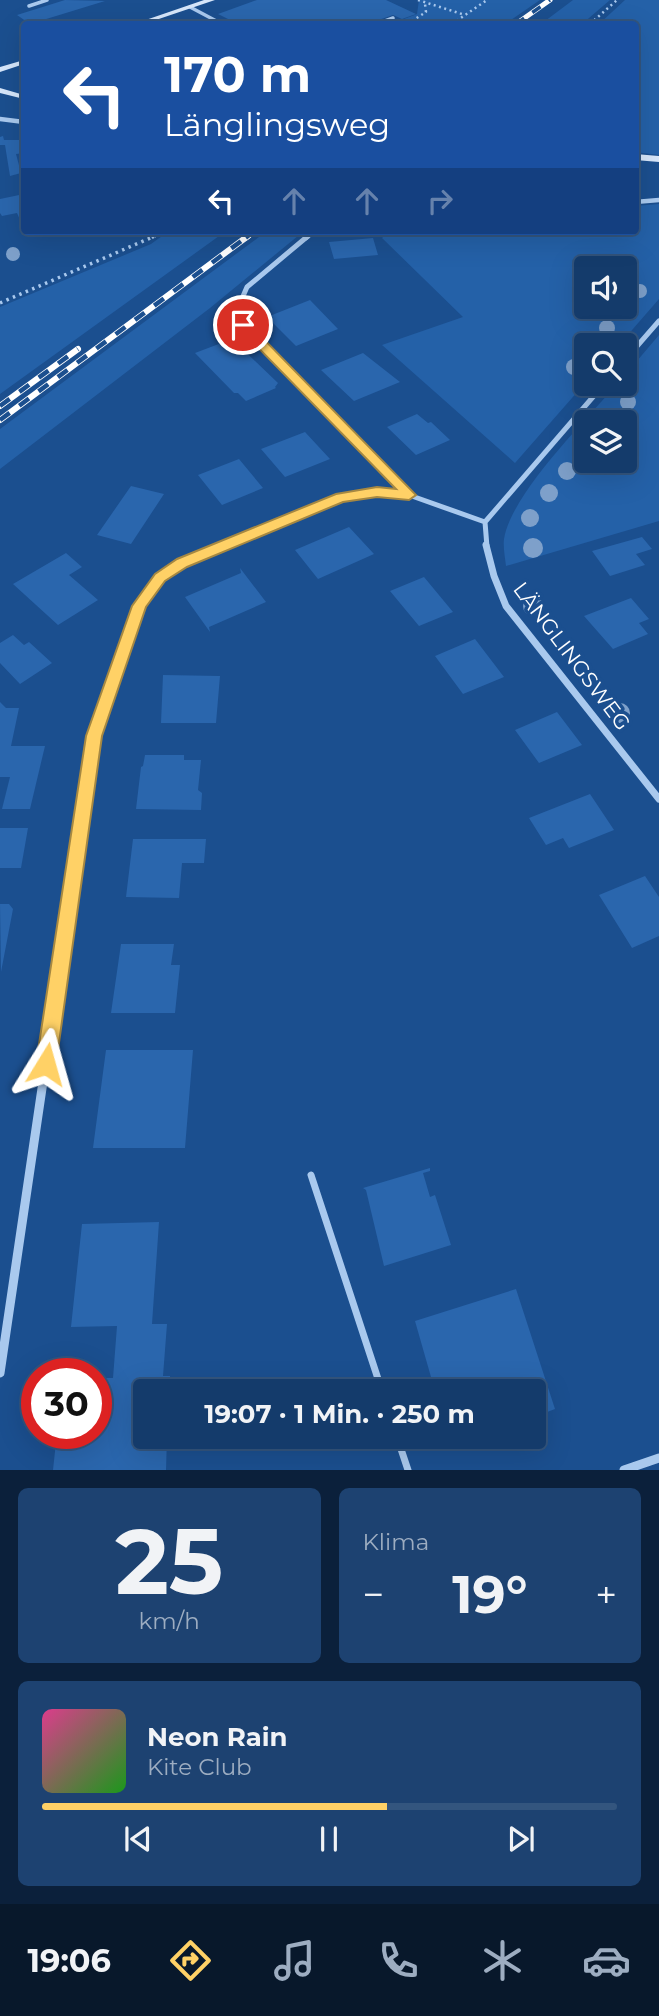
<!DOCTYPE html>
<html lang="de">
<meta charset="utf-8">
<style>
body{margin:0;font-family:Montserrat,sans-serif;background:#1d4271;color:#f1f3f6;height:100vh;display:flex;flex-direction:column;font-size:26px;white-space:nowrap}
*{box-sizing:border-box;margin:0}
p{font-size:23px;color:#9dadc1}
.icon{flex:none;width:38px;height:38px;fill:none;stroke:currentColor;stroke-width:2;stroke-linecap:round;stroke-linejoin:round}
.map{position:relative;height:1470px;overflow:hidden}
.sheet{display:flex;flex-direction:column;gap:18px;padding:18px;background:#0b203b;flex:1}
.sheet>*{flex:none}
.top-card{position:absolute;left:21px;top:21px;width:618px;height:214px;border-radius:7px;box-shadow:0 7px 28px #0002,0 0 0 2px #33557e;background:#1a4fa0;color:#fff;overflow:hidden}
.controls{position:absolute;left:574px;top:256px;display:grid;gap:14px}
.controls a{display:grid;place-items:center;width:63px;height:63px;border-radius:7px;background:#143b6b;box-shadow:0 7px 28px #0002,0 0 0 2px #33557e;font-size:35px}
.speed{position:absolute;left:21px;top:1358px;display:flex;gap:14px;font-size:35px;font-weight:700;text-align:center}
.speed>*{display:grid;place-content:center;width:91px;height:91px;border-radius:50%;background:#143b6b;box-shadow:0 7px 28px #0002,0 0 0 2px #33557e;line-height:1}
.speed .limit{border:10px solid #d22;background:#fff;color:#111}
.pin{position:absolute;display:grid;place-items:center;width:60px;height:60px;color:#fff;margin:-30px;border:4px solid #fff;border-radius:50%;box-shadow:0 2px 7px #0007}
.me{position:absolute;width:77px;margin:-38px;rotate:8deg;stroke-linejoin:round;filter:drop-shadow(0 0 5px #0008)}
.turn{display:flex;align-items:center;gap:24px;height:147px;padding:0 28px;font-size:32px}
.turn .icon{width:91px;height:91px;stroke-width:2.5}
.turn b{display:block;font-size:49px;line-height:60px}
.lanes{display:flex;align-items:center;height:66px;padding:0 28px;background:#0003;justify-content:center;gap:35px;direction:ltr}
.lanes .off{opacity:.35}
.big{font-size:52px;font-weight:700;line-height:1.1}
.sheet .tile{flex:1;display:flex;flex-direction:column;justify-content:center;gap:10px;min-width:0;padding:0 24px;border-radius:10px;background:#1d4271}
.sheet .dial{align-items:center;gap:0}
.dial b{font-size:91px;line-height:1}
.song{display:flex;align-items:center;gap:21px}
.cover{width:84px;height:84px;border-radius:10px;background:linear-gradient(135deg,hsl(330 70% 55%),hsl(120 70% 35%))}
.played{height:7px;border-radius:4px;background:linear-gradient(90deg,#ffd166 60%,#33557e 60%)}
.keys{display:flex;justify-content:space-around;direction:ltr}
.heat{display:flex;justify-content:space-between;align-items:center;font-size:38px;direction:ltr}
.sheet .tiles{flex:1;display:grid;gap:18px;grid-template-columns:1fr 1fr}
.tile:last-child{grid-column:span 2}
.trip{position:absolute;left:133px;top:1379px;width:413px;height:70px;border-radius:7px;background:#143b6b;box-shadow:0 7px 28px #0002,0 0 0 2px #33557e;font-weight:700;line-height:70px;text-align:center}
.menu{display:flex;height:112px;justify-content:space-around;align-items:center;background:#08182b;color:#9dadc1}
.menu .icon{width:49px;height:49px}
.menu .active{color:#ffd166}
.menu b{font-size:32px;color:#f1f3f6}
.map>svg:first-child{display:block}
.green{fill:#2461a8;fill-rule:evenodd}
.building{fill:#2a66ad}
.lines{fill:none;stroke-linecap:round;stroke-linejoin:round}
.path-far1{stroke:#a9c9ee;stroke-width:2.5;stroke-dasharray:2 3.5;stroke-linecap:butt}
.path{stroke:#a9c9ee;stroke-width:3.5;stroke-dasharray:2.5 4.5;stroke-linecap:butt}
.lane-far1{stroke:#a9c9ee;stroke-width:3.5}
.lane{stroke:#a9c9ee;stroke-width:7}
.street-far3{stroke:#a9c9ee;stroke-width:4.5}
.street-far2{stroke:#a9c9ee;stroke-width:5}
.street-far1{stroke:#a9c9ee;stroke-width:7}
.street{stroke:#a9c9ee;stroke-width:9}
.secondary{fill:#d6e6fa;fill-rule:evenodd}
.rail-far1-casing{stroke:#fff;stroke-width:5}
.rail-casing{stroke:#fff;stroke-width:6}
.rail-far1{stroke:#1b4f8f;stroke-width:3.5;stroke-dasharray:10;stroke-linecap:butt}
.rail{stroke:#1b4f8f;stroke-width:4.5;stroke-dasharray:12;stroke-linecap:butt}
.tree{fill:#7ea0ca}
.route{fill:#ffd166;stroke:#a68842;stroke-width:2}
.labels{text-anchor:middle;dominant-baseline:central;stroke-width:7;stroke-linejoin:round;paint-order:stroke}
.street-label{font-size:21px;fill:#fff;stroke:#1b4f8f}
</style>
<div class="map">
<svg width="659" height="1470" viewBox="0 0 659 1470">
<rect width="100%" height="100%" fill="#1b4f8f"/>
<path class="green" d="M 419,0 L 540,0 L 505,24 L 391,24 L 417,14 Z
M 573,0 L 610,0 L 582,24 L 541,24 Z
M 625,0 L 659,0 L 659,155 L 635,152 L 635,24 L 599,24 Z
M 659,204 L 659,299 L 619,345 L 586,345 L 586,382 L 515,463 L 382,345 L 463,317 L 382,238 L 389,231 L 635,231 L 635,206 ZM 586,268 L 625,268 L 625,306 L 586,306 Z
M 169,231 L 226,231 L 0,394 L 0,307 L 151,244 Z
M 267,231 L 304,231 L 210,308 L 0,469 L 0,429 Z
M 659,335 L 659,521 L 506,566 C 505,557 503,547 504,539 C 511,494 587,419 618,383 L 625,383 L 625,375 ZM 586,422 L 625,422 L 625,460 L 586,460 Z"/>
<path class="building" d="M 65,0 L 105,1 L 30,24 L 17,15 Z
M 257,0 L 386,0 L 416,14 L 402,19 L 393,15 L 367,24 L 238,24 L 218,14 Z
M 3,136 L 4,140 L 24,140 L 24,153 L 16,154 L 21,173 L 10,176 L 5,145 L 0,145 L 0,137 Z
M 24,194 L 24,229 L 17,213 L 2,216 L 0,213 L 0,199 Z
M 373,238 L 378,255 L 334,259 L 329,242 Z
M 310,300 L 338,329 L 296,346 L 267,317 Z
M 232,339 L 278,383 L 275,387 L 276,388 L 246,401 L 238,393 L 234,393 L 195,353 Z
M 363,353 L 400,382 L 354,401 L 321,370 Z
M 417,414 L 428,423 L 431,422 L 450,440 L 416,455 L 387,427 Z
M 305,432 L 330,459 L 285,477 L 261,449 Z
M 239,459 L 263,488 L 222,505 L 198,475 Z
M 131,486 L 164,494 L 131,544 L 97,535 Z
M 349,527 L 374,554 L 318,579 L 295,550 Z
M 642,537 L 652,549 L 636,554 L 645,565 L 610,576 L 592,551 Z
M 66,553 L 82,567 L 69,575 L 98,600 L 58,625 L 13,584 Z
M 240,568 L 266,602 L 209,627 L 210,632 L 185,597 L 241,573 Z
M 424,577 L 453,612 L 419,626 L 390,591 Z
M 631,598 L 649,619 L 639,623 L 648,634 L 613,649 L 584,616 Z
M 13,635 L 24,645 L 29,642 L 52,663 L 20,684 L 0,663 L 0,643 Z
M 475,639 L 504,677 L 463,694 L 435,656 Z
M 163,675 L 220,676 L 216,723 L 161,723 Z
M 0,702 L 6,708 L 19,708 L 11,746 L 45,746 L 30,809 L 2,809 L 10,777 L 0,777 Z
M 557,712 L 582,745 L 539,763 L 515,730 Z
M 145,755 L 184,755 L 184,760 L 201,760 L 198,790 L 202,793 L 201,810 L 136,809 L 141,767 L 143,766 Z
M 590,794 L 614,830 L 569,848 L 563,838 L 546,845 L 529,818 Z
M 0,828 L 28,828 L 21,868 L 0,868 Z
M 133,839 L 206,839 L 204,863 L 182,863 L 179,898 L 126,897 Z
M 645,876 L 659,897 L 659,936 L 632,948 L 599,895 Z
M 0,904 L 9,904 L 13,909 L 1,972 Z
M 121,944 L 174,944 L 171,965 L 180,965 L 175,1013 L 111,1013 Z
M 106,1050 L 193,1050 L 185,1148 L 93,1148 Z
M 430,1168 L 430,1171 L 423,1173 L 430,1197 L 435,1195 L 451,1245 L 384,1266 L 366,1190 L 363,1188 Z
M 159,1222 L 152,1324 L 167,1324 L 163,1376 L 170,1376 L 170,1391 L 145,1391 L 145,1437 L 167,1437 L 166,1470 L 53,1470 L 57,1433 L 96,1433 L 96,1378 L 113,1378 L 117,1326 L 71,1327 L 82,1224 Z
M 516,1289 L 555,1409 L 534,1417 L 534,1391 L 435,1391 L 415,1321 Z
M 448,1437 L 473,1437 L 450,1445 Z"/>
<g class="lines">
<path class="path-far1" d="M 418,0 L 465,15
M 412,21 L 426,12 L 425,4
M 452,24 L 487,0
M 590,24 L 617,0
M 152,238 L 162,231"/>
<path class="path" d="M 0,303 L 155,236"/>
<path class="lane-far1" d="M 29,6 L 47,0
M 190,7 L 222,24
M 377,24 L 393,18"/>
<path class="lane" d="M 311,1175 L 382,1391
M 397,1437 L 408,1470"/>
<path class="street-far3" d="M 0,119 L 24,122
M 635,202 L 659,200
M 306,238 L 314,231"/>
<path class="street-far2" d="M 308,236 L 247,287 L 237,310 L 246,330 L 409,495 L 485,522
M 625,360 L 659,321
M 222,547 L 341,498 L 377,492 L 409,495
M 487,547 L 485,522 L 605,383"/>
<path class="street-far1" d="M 486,545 L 494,576 L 506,606 L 659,799
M 63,948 L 94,736 L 140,605 L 160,578 L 182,563 L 226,545"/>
<path class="street" d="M 0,1373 L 63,946
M 624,1470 L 659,1458"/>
<path class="secondary" d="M 204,0 L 215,0 L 144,24 L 134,24 Z
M 24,60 L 24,64 L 0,72 L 0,67 Z
M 0,88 L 24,95 L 24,99 L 0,93 Z
M 635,154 L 659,156 L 659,162 L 635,160 Z"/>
<defs>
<path id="rail-far1" d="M 516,24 L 550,0
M 246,238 L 255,231"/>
<path id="rail" d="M 0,406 L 78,349
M 0,420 L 248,236"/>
</defs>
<use href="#rail-far1" class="rail-far1-casing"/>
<use href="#rail" class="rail-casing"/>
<use href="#rail-far1" class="rail-far1"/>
<use href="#rail" class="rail"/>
</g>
<g class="tree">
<circle cx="13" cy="254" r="7"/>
<circle cx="640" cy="291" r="7"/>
<circle cx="607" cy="328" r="8"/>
<circle cx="574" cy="367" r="8"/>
<circle cx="628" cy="402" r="8"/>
<circle cx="567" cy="471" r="9"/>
<circle cx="549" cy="493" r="9"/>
<circle cx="530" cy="518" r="9"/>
<circle cx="533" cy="548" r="10"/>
<circle cx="533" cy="606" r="10"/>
<circle cx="620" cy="713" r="10"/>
</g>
<path class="route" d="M 239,323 L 248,323 L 416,495 L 409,500 L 377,497 L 343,502 L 187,567 L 165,581 L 146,607 L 102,736 L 56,1064 L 53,1071 L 46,1074 L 39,1071 L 36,1064 L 86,736 L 132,606 L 155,574 L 177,559 L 336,494 L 377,487 L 396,489 L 239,328 Z"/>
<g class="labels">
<g class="street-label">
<text transform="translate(572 656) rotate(53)">LÄNGLINGSWEG</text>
</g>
</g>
</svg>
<div class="controls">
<a><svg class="icon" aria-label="sound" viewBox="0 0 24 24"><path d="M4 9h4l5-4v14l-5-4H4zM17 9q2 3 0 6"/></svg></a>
<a><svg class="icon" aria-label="search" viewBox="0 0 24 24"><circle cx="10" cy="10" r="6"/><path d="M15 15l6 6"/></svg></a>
<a><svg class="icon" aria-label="layers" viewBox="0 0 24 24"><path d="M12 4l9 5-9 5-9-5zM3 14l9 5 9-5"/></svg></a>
</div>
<div class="speed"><div class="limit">30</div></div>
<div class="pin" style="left:243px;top:325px;background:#d93025"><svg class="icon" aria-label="arrive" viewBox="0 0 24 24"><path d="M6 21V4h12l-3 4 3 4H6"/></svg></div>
<svg class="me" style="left:46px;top:1064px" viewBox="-20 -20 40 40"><path d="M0-17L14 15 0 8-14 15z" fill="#ffd166" stroke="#fff" stroke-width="4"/></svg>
<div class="trip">19:07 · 1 Min. · 250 m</div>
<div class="top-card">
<div class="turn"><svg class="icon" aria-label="left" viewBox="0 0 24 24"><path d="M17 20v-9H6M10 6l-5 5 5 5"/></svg><div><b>170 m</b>Länglingsweg</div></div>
<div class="lanes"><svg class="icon" aria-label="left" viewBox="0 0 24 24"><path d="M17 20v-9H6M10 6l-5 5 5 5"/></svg><svg class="icon off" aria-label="ahead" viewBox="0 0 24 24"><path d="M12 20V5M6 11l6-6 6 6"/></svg><svg class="icon off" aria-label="ahead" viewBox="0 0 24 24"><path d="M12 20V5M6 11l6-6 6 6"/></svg><svg class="icon off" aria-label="right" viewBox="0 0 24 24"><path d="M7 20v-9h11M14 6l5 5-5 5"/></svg></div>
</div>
</div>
<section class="sheet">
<div class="tiles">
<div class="tile dial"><b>25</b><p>km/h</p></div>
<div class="tile"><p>Klima</p>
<div class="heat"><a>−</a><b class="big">19°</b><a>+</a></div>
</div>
<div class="tile">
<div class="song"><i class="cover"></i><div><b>Neon Rain</b><p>Kite Club</p></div></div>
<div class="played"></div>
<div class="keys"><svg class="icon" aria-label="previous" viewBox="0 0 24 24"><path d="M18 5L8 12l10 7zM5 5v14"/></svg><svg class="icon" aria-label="pause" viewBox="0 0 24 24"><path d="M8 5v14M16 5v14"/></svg><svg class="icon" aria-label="next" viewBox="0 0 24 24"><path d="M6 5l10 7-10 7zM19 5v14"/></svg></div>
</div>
</div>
</section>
<nav class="menu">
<b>19:06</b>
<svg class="icon active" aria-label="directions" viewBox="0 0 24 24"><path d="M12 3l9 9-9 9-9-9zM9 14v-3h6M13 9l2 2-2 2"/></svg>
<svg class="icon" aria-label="music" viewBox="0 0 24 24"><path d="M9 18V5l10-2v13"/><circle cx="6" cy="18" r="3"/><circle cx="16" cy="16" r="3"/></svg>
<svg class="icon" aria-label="phone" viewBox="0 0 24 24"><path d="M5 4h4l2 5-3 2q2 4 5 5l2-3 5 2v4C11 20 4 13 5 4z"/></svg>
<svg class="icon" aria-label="climate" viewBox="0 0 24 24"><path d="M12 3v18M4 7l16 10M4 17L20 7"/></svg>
<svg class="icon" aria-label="car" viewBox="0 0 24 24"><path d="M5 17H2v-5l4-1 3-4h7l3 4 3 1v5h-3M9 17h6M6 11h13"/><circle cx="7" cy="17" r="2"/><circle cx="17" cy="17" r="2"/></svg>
</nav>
